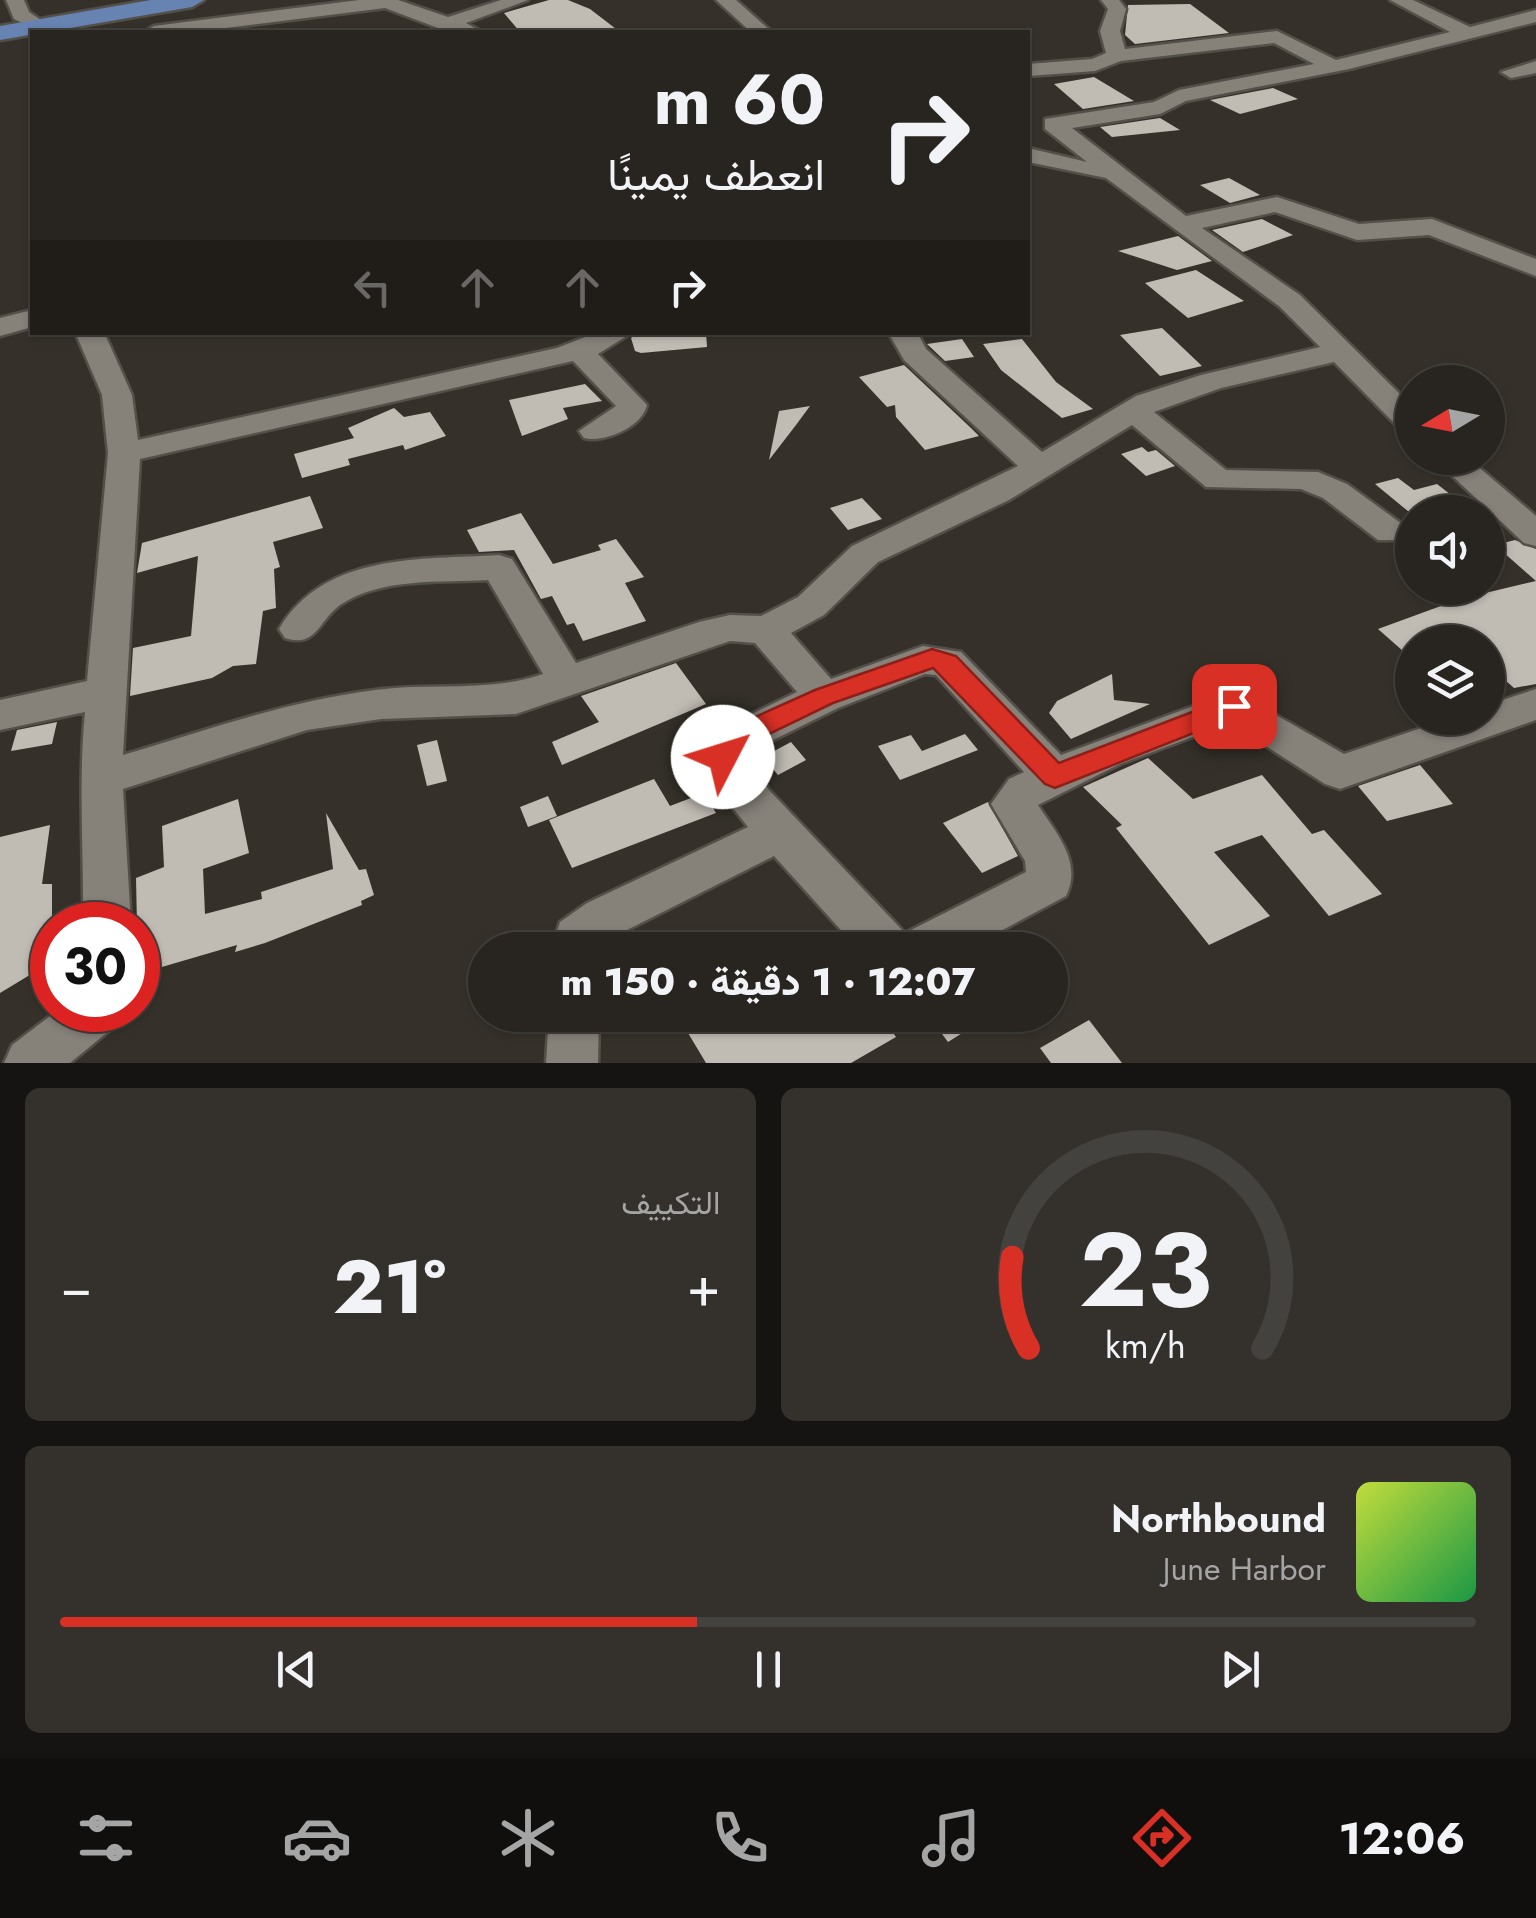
<!DOCTYPE html>
<html lang="ar">
<meta charset="utf-8">
<style>
body{margin:0;font-family:Jost,Vazirmatn,sans-serif;background:#34312d;color:#f1f3f6;direction:rtl;height:100vh;display:flex;flex-direction:column;font-size:38px;white-space:nowrap}
*{box-sizing:border-box;margin:0}
p{font-size:32px;color:#a5a5a5}
.icon{flex:none;width:55px;height:55px;fill:none;stroke:currentColor;stroke-width:2;stroke-linecap:round;stroke-linejoin:round}
.map{position:relative;height:1063px;overflow:hidden;direction:ltr}
.panel{display:flex;flex-direction:column;gap:25px;padding:25px;background:#161412;flex:1}
.panel>*{flex:none}
.hud{position:absolute;left:30px;top:30px;width:1000px;height:305px;border-radius:0px;box-shadow:0 2px 8px #0004,0 0 0 2px #44423e;direction:rtl;background:#282520;color:#f1f3f6;overflow:hidden}
.needle{width:65px;rotate:260deg}
.buttons{position:absolute;left:1395px;top:365px;display:grid;gap:20px}
.buttons a{display:grid;place-items:center;width:110px;height:110px;border-radius:50%;background:#282520;box-shadow:0 2px 8px #0004,0 0 0 2px #44423e;font-size:50px}
.speed{position:absolute;left:30px;top:902px;display:flex;gap:20px;font-size:50px;font-weight:700;text-align:center}
.speed>*{display:grid;place-content:center;width:130px;height:130px;border-radius:50%;background:#282520;box-shadow:0 2px 8px #0004,0 0 0 2px #44423e;line-height:1}
.speed .limit{border:15px solid #d22;background:#fff;color:#111}
.pin{position:absolute;display:grid;place-items:center;width:85px;height:85px;color:#fff;margin:-42px;border-radius:20px;box-shadow:0 5px 15px #0006}
.me{position:absolute;width:110px;margin:-55px;rotate:50deg;stroke-linejoin:round;filter:drop-shadow(0 0 8px #0008)}
.turn{display:flex;align-items:center;gap:35px;height:210px;padding:0 40px;font-size:45px}
.turn .icon{width:130px;height:130px;stroke-width:2.5}
.turn b{display:block;font-size:70px;line-height:85px}
.lanes{display:flex;align-items:center;height:95px;padding:0 40px;background:#0003;justify-content:center;gap:50px;direction:ltr}
.lanes .off{opacity:.35}
.big{font-size:75px;font-weight:800;line-height:1.1}
.panel .widget{flex:1;display:flex;flex-direction:column;justify-content:center;gap:15px;min-width:0;padding:0 35px;border-radius:15px;background:#34312d}
.panel .dial{align-items:center;gap:0}
.dial svg{height:260px;overflow:visible;fill:none;stroke:#44423e;stroke-width:7;stroke-linecap:round;text-anchor:middle}
.dial text{fill:#f1f3f6;stroke:none}
.song{display:flex;align-items:center;gap:30px}
.cover{width:120px;height:120px;border-radius:15px;background:linear-gradient(135deg,hsl(70 70% 55%),hsl(140 70% 35%))}
.played{height:10px;border-radius:5px;background:linear-gradient(90deg,#d93025 45%,#44423e 45%)}
.keys{display:flex;justify-content:space-around;direction:ltr}
.heat{display:flex;justify-content:space-between;align-items:center;font-size:55px;direction:ltr}
.panel .tiles{flex:1;display:grid;gap:25px;grid-template-columns:1fr 1fr}
.widget:last-child{grid-column:span 2}
.trip{position:absolute;left:468px;top:932px;width:600px;height:100px;border-radius:50px;background:#282520;box-shadow:0 2px 8px #0004,0 0 0 2px #44423e;font-weight:800;line-height:100px;text-align:center;direction:rtl}
.menu{display:flex;height:160px;justify-content:space-around;align-items:center;background:#100f0d;color:#a5a5a5}
.menu .icon{width:70px;height:70px}
.menu .current{color:#d93025}
.menu b{font-size:45px;color:#f1f3f6}
.map>svg:first-child{display:block}
.building{fill:#c0bbb3}
.lines{fill:none;stroke-linecap:round;stroke-linejoin:round}
.minor-casing{stroke:#53504a;stroke-width:5}
.major-casing{stroke:#53504a;stroke-width:5}
.minor{fill:#868179;fill-rule:evenodd}
.major{fill:#6783b1;fill-rule:evenodd}
.route{fill:#d93025;stroke:#8d1f18;stroke-width:2.5}
</style>
<div class="map">
<svg width="1536" height="1063" viewBox="0 0 1536 1063">
<rect width="100%" height="100%" fill="#35312a"/>
<path class="building" d="M 549,0 L 568,0 L 590,9 L 620,32 L 577,32 L 576,29 L 520,32 L 504,13 Z
M 1190,4 L 1229,33 L 1135,44 L 1125,35 L 1128,5 Z
M 1094,77 L 1134,101 L 1083,109 L 1054,84 Z
M 1273,88 L 1298,99 L 1240,114 L 1210,100 Z
M 1160,118 L 1180,130 L 1112,137 L 1100,127 Z
M 1229,178 L 1260,195 L 1230,203 L 1200,185 Z
M 1262,219 L 1293,235 L 1243,252 L 1212,230 Z
M 1178,236 L 1212,261 L 1177,270 L 1118,251 Z
M 1196,270 L 1244,301 L 1188,318 L 1145,283 Z
M 1162,328 L 1202,366 L 1160,376 L 1120,335 Z
M 639,332 L 706,332 L 707,347 L 641,353 L 635,351 L 631,338 Z
M 962,339 L 974,357 L 945,361 L 927,344 Z
M 1022,339 L 1056,382 L 1093,409 L 1062,418 L 1001,370 L 983,344 Z
M 904,365 L 971,428 L 979,436 L 925,450 L 896,417 L 895,405 L 887,407 L 859,377 Z
M 585,384 L 602,401 L 563,408 L 568,419 L 522,436 L 509,400 Z
M 810,406 L 796,425 L 769,460 L 779,411 Z
M 394,408 L 404,417 L 430,412 L 446,436 L 405,450 L 403,445 L 348,459 L 350,465 L 302,478 L 294,454 L 354,438 L 348,428 Z
M 1142,447 L 1148,452 L 1156,450 L 1175,466 L 1146,476 L 1121,454 Z
M 1398,478 L 1414,490 L 1437,484 L 1473,512 L 1409,512 L 1375,484 Z
M 310,496 L 323,528 L 273,542 L 280,567 L 274,569 L 276,608 L 263,611 L 256,664 L 233,666 L 212,678 L 130,696 L 133,648 L 191,636 L 198,556 L 137,573 L 142,543 Z
M 862,498 L 882,519 L 848,530 L 830,508 Z
M 521,513 L 553,564 L 601,550 L 598,545 L 616,539 L 644,577 L 625,583 L 646,621 L 583,641 L 574,623 L 567,625 L 552,596 L 541,599 L 514,550 L 479,552 L 467,530 Z
M 1515,540 L 1536,549 L 1536,684 L 1514,688 L 1488,665 L 1488,642 L 1412,642 L 1412,659 L 1378,629 L 1460,599 L 1536,581 L 1495,545 Z
M 676,663 L 706,704 L 562,765 L 552,742 L 599,722 L 581,696 Z
M 1112,674 L 1114,700 L 1150,704 L 1071,739 L 1049,713 L 1057,701 Z
M 57,722 L 52,744 L 11,751 L 17,730 Z
M 965,734 L 978,750 L 900,780 L 878,746 L 911,735 L 922,751 Z
M 437,740 L 447,781 L 427,786 L 417,745 Z
M 791,742 L 806,760 L 778,775 L 763,757 Z
M 1148,758 L 1193,799 L 1262,775 L 1312,834 L 1324,830 L 1382,894 L 1329,916 L 1262,835 L 1214,852 L 1270,916 L 1209,945 L 1116,828 L 1122,825 L 1083,787 Z
M 1420,765 L 1453,804 L 1387,821 L 1358,786 Z
M 654,779 L 670,806 L 704,793 L 716,813 L 572,868 L 549,820 Z
M 548,796 L 557,816 L 528,827 L 520,807 Z
M 238,799 L 249,853 L 203,869 L 205,914 L 262,899 L 261,892 L 333,869 L 326,813 L 359,870 L 366,869 L 374,895 L 361,901 L 362,905 L 265,943 L 235,952 L 237,945 L 138,974 L 136,878 L 164,867 L 162,826 Z
M 988,802 L 1018,856 L 982,873 L 943,823 Z
M 50,825 L 42,884 L 52,884 L 52,968 L 38,970 L 0,993 L 0,837 Z
M 710,1015 L 765,1015 L 774,1029 L 801,1015 L 881,1015 L 896,1037 L 851,1063 L 706,1063 L 685,1028 Z
M 928,1015 L 991,1015 L 948,1042 Z
M 1089,1020 L 1122,1063 L 1051,1063 L 1040,1048 Z"/>
<g class="lines">
<defs>
<path id="minor" d="M 6,0 L 24,0 L 29,12 L 50,26 L 41,32 L 14,19 Z
M 359,0 L 398,0 L 448,17 L 501,0 L 528,0 L 466,23 L 482,32 L 438,28 L 385,8 L 194,32 L 144,32 L 154,26 Z
M 716,0 L 736,0 L 772,32 L 751,32 Z
M 1101,0 L 1119,0 L 1126,9 L 1120,31 L 1125,49 L 1277,31 L 1336,60 L 1450,32 L 1390,0 L 1413,0 L 1470,27 L 1536,10 L 1536,22 L 1349,69 L 1186,101 L 1160,114 L 1072,128 L 1186,216 L 1277,197 L 1359,224 L 1432,219 L 1536,259 L 1536,276 L 1429,235 L 1357,240 L 1275,212 L 1202,228 L 1300,295 L 1412,406 L 1412,432 L 1401,430 L 1334,362 L 1221,388 L 1154,412 L 1226,470 L 1318,472 L 1347,484 L 1402,524 L 1408,532 L 1402,540 L 1378,540 L 1323,498 L 1301,489 L 1206,487 L 1132,425 L 1009,500 L 878,562 L 824,615 L 791,633 L 831,679 L 923,646 L 961,652 L 1061,755 L 1234,691 L 1344,754 L 1451,718 L 1488,718 L 1488,705 L 1536,689 L 1536,720 L 1340,789 L 1325,784 L 1230,723 L 1120,764 L 1038,805 C 1056,833 1083,862 1066,896 L 965,950 L 859,950 L 774,856 L 621,933 L 599,950 L 551,950 L 560,922 L 587,903 L 748,827 L 720,792 L 702,746 L 708,735 L 797,692 L 755,643 L 730,641 L 516,714 L 381,719 L 307,730 L 123,789 L 131,925 L 83,925 C 84,853 78,783 85,712 L 0,730 L 0,700 L 87,681 L 108,453 L 102,395 L 75,332 L 104,332 L 132,395 L 138,440 L 557,348 L 598,332 L 633,332 L 598,354 L 647,405 C 642,427 605,443 584,438 L 579,431 L 616,406 L 573,361 L 140,459 L 123,755 C 206,730 288,701 375,690 C 431,682 489,693 543,674 L 488,580 C 440,583 382,577 340,605 C 318,621 317,648 285,638 L 279,629 C 325,552 421,560 499,555 L 512,559 L 576,663 L 699,622 L 730,615 L 761,616 L 798,597 L 852,546 L 1018,466 L 904,360 L 888,332 L 917,332 L 926,349 L 1042,452 L 1136,396 L 1201,375 L 1320,347 L 1280,307 L 1106,178 L 1028,162 L 1028,148 L 1087,162 L 1045,129 L 1045,119 L 1154,102 L 1179,90 L 1314,64 L 1274,43 L 1121,61 L 1095,71 L 1028,76 L 1028,64 L 1092,59 L 1106,53 L 1100,31 L 1108,9 ZM 925,674 L 936,675 L 1024,772 L 1009,779 L 991,804 L 1025,861 L 1026,872 L 905,933 L 769,790 L 745,754 L 838,708 Z
M 1536,61 L 1536,73 L 1511,78 L 1501,72 Z
M 32,310 L 32,327 L 0,336 L 0,318 Z
M 1433,458 L 1468,458 L 1536,516 L 1536,546 L 1524,543 Z
M 58,1010 L 122,1010 L 115,1026 L 70,1063 L 4,1063 L 12,1045 Z
M 549,1015 L 599,1015 L 598,1063 L 546,1063 Z"/>
<path id="major" d="M 151,0 L 204,0 L 192,7 L 0,40 L 0,26 Z"/>
</defs>
<use href="#minor" class="minor-casing"/>
<use href="#major" class="major-casing"/>
<use href="#minor" class="minor"/>
<use href="#major" class="major"/>
</g>
<path class="route" d="M 932,649 L 956,656 L 1059,763 L 1234,696 L 1248,706 L 1244,713 L 1055,788 L 1045,784 L 933,668 L 833,703 L 742,747 L 732,765 L 713,765 L 709,757 L 713,739 L 722,732 L 815,690 Z"/>
</svg>
<div class="buttons">
<a><svg class="needle" viewBox="-14 -14 28 28"><path d="M0-13l5 13h-10z" fill="#e53935"/><path d="M0 13l5-13h-10z" fill="#a5a5a5"/></svg></a>
<a><svg class="icon" aria-label="sound" viewBox="0 0 24 24"><path d="M4 9h4l5-4v14l-5-4H4zM17 9q2 3 0 6"/></svg></a>
<a><svg class="icon" aria-label="layers" viewBox="0 0 24 24"><path d="M12 4l9 5-9 5-9-5zM3 14l9 5 9-5"/></svg></a>
</div>
<div class="speed"><div class="limit">30</div></div>
<div class="pin" style="left:1234px;top:706px;background:#d93025"><svg class="icon" aria-label="arrive" viewBox="0 0 24 24"><path d="M6 21V4h12l-3 4 3 4H6"/></svg></div>
<svg class="me" style="left:723px;top:757px" viewBox="-20 -20 40 40"><circle r="19" fill="#fff"/><path d="M0-13L10 11 0 6-10 11z" fill="#d93025"/></svg>
<div class="trip">12:07 · 1 دقيقة · 150 m</div>
<div class="hud">
<div class="turn"><svg class="icon" aria-label="right" viewBox="0 0 24 24"><path d="M7 20v-9h11M14 6l5 5-5 5"/></svg><div><b>60 m</b>انعطف يمينًا</div></div>
<div class="lanes"><svg class="icon off" aria-label="left" viewBox="0 0 24 24"><path d="M17 20v-9H6M10 6l-5 5 5 5"/></svg><svg class="icon off" aria-label="ahead" viewBox="0 0 24 24"><path d="M12 20V5M6 11l6-6 6 6"/></svg><svg class="icon off" aria-label="ahead" viewBox="0 0 24 24"><path d="M12 20V5M6 11l6-6 6 6"/></svg><svg class="icon" aria-label="right" viewBox="0 0 24 24"><path d="M7 20v-9h11M14 6l5 5-5 5"/></svg></div>
</div>
</div>
<section class="panel">
<div class="tiles">
<div class="widget dial"><svg viewBox="0 0 100 80">
<path d="M14 69A42 42 0 1 1 86 69"/>
<path d="M14 69A42 42 0 0 1 9 41" stroke="#d93025"/>
<text x="50" y="56" font-size="32" font-weight="700">23</text>
<text x="50" y="72" font-size="11">km/h</text>
</svg></div>
<div class="widget"><p>التكييف</p>
<div class="heat"><a>−</a><b class="big">21°</b><a>+</a></div>
</div>
<div class="widget">
<div class="song"><i class="cover"></i><div><b>Northbound</b><p>June Harbor</p></div></div>
<div class="played"></div>
<div class="keys"><svg class="icon" aria-label="previous" viewBox="0 0 24 24"><path d="M18 5L8 12l10 7zM5 5v14"/></svg><svg class="icon" aria-label="pause" viewBox="0 0 24 24"><path d="M8 5v14M16 5v14"/></svg><svg class="icon" aria-label="next" viewBox="0 0 24 24"><path d="M6 5l10 7-10 7zM19 5v14"/></svg></div>
</div>
</div>
</section>
<nav class="menu">
<b>12:06</b>
<svg class="icon current" aria-label="directions" viewBox="0 0 24 24"><path d="M12 3l9 9-9 9-9-9zM9 14v-3h6M13 9l2 2-2 2"/></svg>
<svg class="icon" aria-label="music" viewBox="0 0 24 24"><path d="M9 18V5l10-2v13"/><circle cx="6" cy="18" r="3"/><circle cx="16" cy="16" r="3"/></svg>
<svg class="icon" aria-label="phone" viewBox="0 0 24 24"><path d="M5 4h4l2 5-3 2q2 4 5 5l2-3 5 2v4C11 20 4 13 5 4z"/></svg>
<svg class="icon" aria-label="climate" viewBox="0 0 24 24"><path d="M12 3v18M4 7l16 10M4 17L20 7"/></svg>
<svg class="icon" aria-label="car" viewBox="0 0 24 24"><path d="M5 17H2v-5l4-1 3-4h7l3 4 3 1v5h-3M9 17h6M6 11h13"/><circle cx="7" cy="17" r="2"/><circle cx="17" cy="17" r="2"/></svg>
<svg class="icon" aria-label="filters" viewBox="0 0 24 24"><path d="M4 7h16M4 17h16"/><circle cx="9" cy="7" r="2"/><circle cx="15" cy="17" r="2"/></svg>
</nav>
